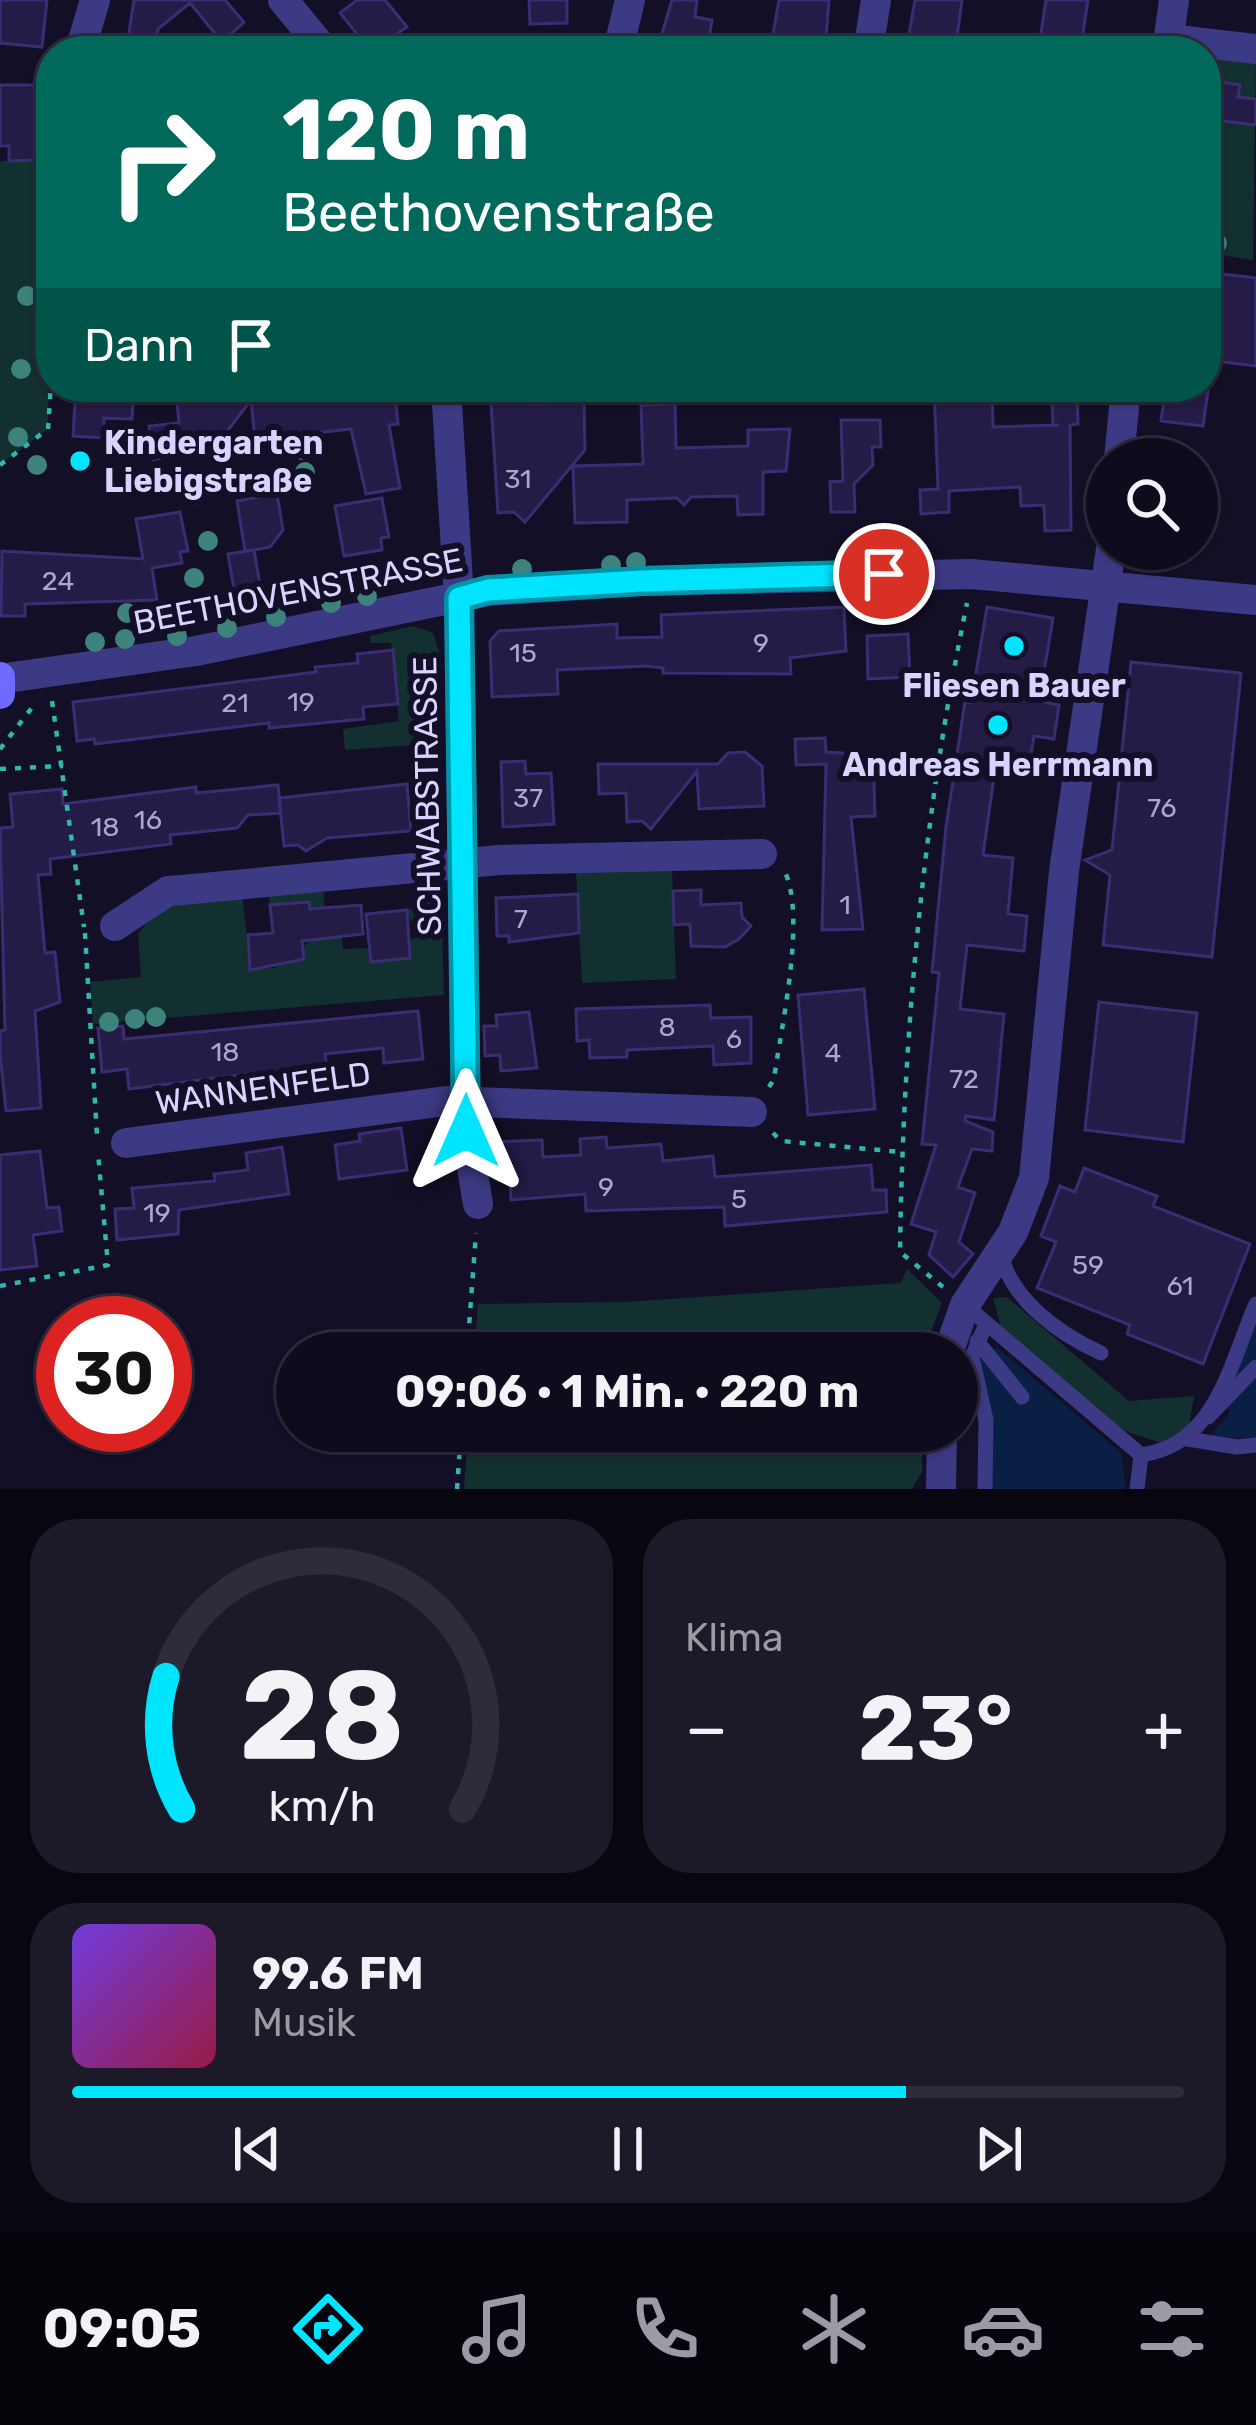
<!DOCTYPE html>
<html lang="de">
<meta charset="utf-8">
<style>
body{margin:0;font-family:Rubik,sans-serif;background:#1c1929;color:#f1f3f6;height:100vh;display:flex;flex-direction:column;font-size:45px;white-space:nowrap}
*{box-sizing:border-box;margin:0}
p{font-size:39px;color:#9b9ba3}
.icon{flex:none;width:66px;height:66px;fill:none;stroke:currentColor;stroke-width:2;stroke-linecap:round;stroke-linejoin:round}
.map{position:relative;height:1489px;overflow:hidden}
.side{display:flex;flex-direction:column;gap:30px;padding:30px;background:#08060f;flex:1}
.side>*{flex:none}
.guide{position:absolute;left:36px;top:36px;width:1185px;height:366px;border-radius:48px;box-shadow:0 3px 9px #0004,0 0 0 3px #2e2b3b;background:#00695c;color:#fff;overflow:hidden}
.buttons{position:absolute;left:1086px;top:438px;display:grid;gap:24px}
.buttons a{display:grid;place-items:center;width:132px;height:132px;border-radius:50%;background:#0e0b1c;box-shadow:0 3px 9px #0004,0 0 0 3px #2e2b3b;font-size:60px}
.speed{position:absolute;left:36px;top:1296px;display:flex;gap:24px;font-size:60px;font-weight:700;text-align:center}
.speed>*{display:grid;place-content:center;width:156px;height:156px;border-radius:50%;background:#0e0b1c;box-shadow:0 3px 9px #0004,0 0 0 3px #2e2b3b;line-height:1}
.speed .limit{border:18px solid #d22;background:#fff;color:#111}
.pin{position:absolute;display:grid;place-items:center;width:102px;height:102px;color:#fff;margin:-51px;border:6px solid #fff;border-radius:50%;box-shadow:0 3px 12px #0007}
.me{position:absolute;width:132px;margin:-66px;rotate:0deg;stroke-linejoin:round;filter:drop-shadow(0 0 9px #0008)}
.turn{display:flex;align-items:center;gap:42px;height:252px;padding:0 48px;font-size:54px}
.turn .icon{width:156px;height:156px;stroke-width:2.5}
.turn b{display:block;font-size:84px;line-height:102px}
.then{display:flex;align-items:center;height:114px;padding:0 48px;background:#0003;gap:24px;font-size:45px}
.big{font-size:90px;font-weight:700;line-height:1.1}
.side .widget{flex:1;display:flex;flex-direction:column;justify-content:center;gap:18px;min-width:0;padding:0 42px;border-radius:48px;background:#1c1929}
.side .dial{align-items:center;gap:0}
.dial svg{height:312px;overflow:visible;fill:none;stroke:#2e2b3b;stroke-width:7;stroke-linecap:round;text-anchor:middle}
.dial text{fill:#f1f3f6;stroke:none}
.song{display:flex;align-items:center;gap:36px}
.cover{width:144px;height:144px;border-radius:18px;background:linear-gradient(135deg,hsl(260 70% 55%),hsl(340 70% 35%))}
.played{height:12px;border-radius:6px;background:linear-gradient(90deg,#00e5ff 75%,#2e2b3b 75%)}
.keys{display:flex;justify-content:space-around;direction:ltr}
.heat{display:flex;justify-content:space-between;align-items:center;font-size:66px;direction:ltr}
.side .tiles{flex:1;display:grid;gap:30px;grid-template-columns:1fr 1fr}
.widget:last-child{grid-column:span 2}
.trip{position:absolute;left:276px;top:1332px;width:702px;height:120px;border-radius:60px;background:#0e0b1c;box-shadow:0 3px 9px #0004,0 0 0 3px #2e2b3b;font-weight:700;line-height:120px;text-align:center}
.menu{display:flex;height:192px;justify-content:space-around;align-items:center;background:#06040b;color:#9b9ba3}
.menu .icon{width:84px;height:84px}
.menu .selected{color:#00e5ff}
.menu b{font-size:54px;color:#f1f3f6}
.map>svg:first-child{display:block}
.green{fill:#12302f}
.water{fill:#0a1f44}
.building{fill:#241b47;stroke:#3b2d73;stroke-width:3}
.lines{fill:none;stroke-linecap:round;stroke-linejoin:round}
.path{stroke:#2fb8b0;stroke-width:4.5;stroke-dasharray:6 9;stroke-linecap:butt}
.lane{stroke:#3d3a85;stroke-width:15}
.street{stroke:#3d3a85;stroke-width:30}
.secondary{stroke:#6f6bff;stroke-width:30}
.tree{fill:#3d827b}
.route-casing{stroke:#0095a6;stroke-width:30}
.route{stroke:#00e5ff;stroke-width:21}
.poi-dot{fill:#00e5ff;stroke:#130f26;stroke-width:4.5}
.labels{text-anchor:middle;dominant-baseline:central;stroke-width:12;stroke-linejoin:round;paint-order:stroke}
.number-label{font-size:27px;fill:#aca6d1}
.poi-label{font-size:33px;font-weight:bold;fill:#d9d4ff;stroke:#130f26}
.street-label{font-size:33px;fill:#d9d4ff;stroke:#130f26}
</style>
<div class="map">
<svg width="1256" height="1489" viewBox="0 0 1256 1489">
<rect width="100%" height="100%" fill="#130f26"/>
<path class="green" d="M 1206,56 L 1256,63 L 1253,260 L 1206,253 Z
M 36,160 L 51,235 L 48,429 L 0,465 L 0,161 Z
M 413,626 L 433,633 L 442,660 L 428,660 L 428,677 L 421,678 L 421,731 L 442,732 L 443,743 L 345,750 L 343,729 L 399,721 L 391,643 L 371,643 L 370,636 Z
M 672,869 L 676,979 L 582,983 L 576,871 Z
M 425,882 L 441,895 L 444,995 L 93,1024 L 90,982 L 141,977 L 138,934 L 163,903 L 242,891 L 250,969 L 276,968 L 276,962 L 314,939 L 309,902 L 270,905 L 268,893 L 323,887 L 325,908 L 339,907 L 343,949 L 370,948 L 372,962 L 409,958 L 408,940 L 416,938 L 407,910 L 425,906 Z
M 907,1269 L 942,1303 L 923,1353 L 474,1353 L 478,1304 L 626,1302 L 901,1283 Z
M 1007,1297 L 1129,1401 L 1194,1396 L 1189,1426 L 1161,1443 L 1119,1429 L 1001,1327 L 993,1298 Z
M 468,1431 L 922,1431 L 922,1472 L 912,1489 L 464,1489 Z"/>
<path class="water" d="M 1256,1320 L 1256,1438 L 1210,1437 L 1230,1412 L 1221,1396 Z
M 997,1347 L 1121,1453 L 1126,1489 L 992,1489 L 992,1418 L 978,1362 Z"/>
<path class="building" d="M 0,0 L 47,0 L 42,47 L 0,43 Z
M 134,0 L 225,0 L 244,22 L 222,42 L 190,3 L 158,29 L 154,51 L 126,51 Z
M 357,0 L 385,0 L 407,27 L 371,51 L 340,13 Z
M 529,0 L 567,0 L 567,23 L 530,24 Z
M 672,0 L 697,0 L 695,17 L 712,20 L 707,51 L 657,51 Z
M 779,0 L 829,0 L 825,51 L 770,51 Z
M 915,0 L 962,0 L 955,51 L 906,51 Z
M 1046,0 L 1088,0 L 1081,46 L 1040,39 Z
M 1206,80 L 1240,85 L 1238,97 L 1256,99 L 1256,125 L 1206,119 Z
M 0,85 L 41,85 L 41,146 L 35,146 L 36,160 L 9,161 L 9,146 L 0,146 Z
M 1206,272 L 1256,278 L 1256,366 L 1206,360 Z
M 76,387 L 134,387 L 132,419 L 104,418 L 103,438 L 73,436 Z
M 204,387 L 204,395 L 266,387 L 394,387 L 398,424 L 389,425 L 400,488 L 366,494 L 351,429 L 255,440 L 251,400 L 216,446 L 153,460 L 149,426 L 179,423 L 176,390 Z
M 490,387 L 532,387 L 532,404 L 584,403 L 585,450 L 525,522 L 514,512 L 498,513 Z
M 934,387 L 992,387 L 993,427 L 1059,425 L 1053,425 L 1052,394 L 1077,393 L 1078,424 L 1070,425 L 1071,530 L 1045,531 L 1044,505 L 1021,506 L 1020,487 L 949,491 L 949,512 L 921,514 L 920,490 L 938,489 Z
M 1166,387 L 1208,391 L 1203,426 L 1161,421 Z
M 675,404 L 676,448 L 748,446 L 748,430 L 790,429 L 786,471 L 763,472 L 763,514 L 738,515 L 737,496 L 691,497 L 684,505 L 677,498 L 627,500 L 627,522 L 575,523 L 573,466 L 643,464 L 641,405 Z
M 841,420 L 880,420 L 881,447 L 872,447 L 873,465 L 854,484 L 855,512 L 831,512 L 830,482 L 843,481 Z
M 277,494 L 283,530 L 270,547 L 254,550 L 260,585 L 234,590 L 228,554 L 253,550 L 245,551 L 237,501 Z
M 382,498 L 389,537 L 381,538 L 382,550 L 344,556 L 335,506 Z
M 180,512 L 188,551 L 180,552 L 182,563 L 152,568 L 157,600 L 25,604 L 25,616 L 1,616 L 2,551 L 143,559 L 136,519 Z
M 844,607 L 846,651 L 790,658 L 791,674 L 663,673 L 663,668 L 646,666 L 557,670 L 558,694 L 492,697 L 490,641 L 499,631 L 617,624 L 617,638 L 662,637 L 661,615 Z
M 987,607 L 1053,618 L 1039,701 L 1059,705 L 1054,739 L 1034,736 L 1029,768 L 996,763 L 983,855 L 1013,858 L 1008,914 L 1027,916 L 1024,951 L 967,945 L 960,1009 L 1004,1014 L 994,1120 L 966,1116 L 965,1121 L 993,1132 L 992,1151 L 972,1149 L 958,1187 L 975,1193 L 959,1242 L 973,1254 L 953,1277 L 929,1255 L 936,1232 L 911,1224 L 936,1145 L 922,1144 L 939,973 L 932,972 L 946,827 L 965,701 L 971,703 Z
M 908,634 L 910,677 L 868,679 L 867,636 Z
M 393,650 L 398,704 L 363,707 L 364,719 L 269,728 L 269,723 L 95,744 L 94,739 L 77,741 L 73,702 L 316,672 L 315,667 L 358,663 L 357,654 Z
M 1131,662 L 1241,673 L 1212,957 L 1103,945 L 1110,875 L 1085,860 L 1112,850 Z
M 825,738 L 826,752 L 873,755 L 875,816 L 851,817 L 863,929 L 822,930 L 826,764 L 796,765 L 795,739 Z
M 745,752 L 762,766 L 764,806 L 699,809 L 697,771 L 651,829 L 642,821 L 627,822 L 626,793 L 599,794 L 598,764 L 718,764 L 728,753 Z
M 525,761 L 526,774 L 551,773 L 554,824 L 503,827 L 501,762 Z
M 407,784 L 411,831 L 327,838 L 306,851 L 298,845 L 284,846 L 279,798 Z
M 278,785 L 281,813 L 248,815 L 237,828 L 170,835 L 171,844 L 50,859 L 51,874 L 38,875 L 45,953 L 55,952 L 60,1002 L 35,1011 L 41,1108 L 6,1111 L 0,1054 L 0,1031 L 5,1030 L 0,828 L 13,827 L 10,794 L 62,789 L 63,804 L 196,787 L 196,793 Z
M 701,890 L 701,905 L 741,903 L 742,917 L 751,926 L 739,939 L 725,947 L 691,946 L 690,924 L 674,925 L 673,891 Z
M 578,894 L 579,933 L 509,942 L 509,936 L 497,936 L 496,898 Z
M 309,902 L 310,909 L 361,905 L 363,934 L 302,941 L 304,959 L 250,970 L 248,935 L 273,933 L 270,905 Z
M 407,910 L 410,958 L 371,962 L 366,914 Z
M 864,989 L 875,1109 L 808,1115 L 798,995 Z
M 1099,1002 L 1197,1013 L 1183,1142 L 1085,1130 Z
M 710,1005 L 711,1018 L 751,1017 L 751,1063 L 714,1065 L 713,1046 L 627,1050 L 627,1057 L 590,1058 L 589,1040 L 577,1041 L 576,1009 Z
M 418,1011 L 423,1059 L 384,1063 L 383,1048 L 325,1054 L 327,1069 L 293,1073 L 295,1088 L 266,1091 L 264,1072 L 129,1089 L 127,1069 L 102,1072 L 98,1028 L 123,1026 L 124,1039 Z
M 529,1012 L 537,1068 L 501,1071 L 500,1055 L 485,1056 L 484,1026 L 497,1026 L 496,1015 Z
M 401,1128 L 407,1170 L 339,1179 L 335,1145 L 360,1141 L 359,1134 Z
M 606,1137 L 607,1148 L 661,1144 L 663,1161 L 713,1156 L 715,1177 L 871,1165 L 873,1190 L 886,1190 L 887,1212 L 725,1226 L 724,1207 L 586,1211 L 585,1194 L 511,1200 L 510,1177 L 495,1179 L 492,1142 L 542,1140 L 543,1157 L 581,1155 L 580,1139 Z
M 282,1147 L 289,1194 L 179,1210 L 178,1234 L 117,1240 L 115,1209 L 134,1208 L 132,1188 L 215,1181 L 214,1174 L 248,1170 L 246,1153 Z
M 40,1151 L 47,1208 L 59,1207 L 62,1231 L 33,1235 L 37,1266 L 0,1270 L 0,1155 Z
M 1084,1168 L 1157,1196 L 1153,1206 L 1250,1244 L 1203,1364 L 1127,1334 L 1130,1325 L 1037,1288 L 1056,1242 L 1041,1236 L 1060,1186 L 1075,1192 Z"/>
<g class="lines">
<path class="path" d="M 0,465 L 48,429 L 51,384
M 52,701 L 84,927
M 0,749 L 34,705
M 0,769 L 63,766
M 85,933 L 97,1136
M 769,1087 L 774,1079 C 781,1027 807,915 784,870
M 773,1133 L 781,1141 L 901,1152
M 0,1286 L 108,1265 L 98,1153
M 943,1287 L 900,1252 C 903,1034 923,817 967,603
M 467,1353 L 476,1233
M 457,1489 L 461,1431"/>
<path class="lane" d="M 1001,1255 C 1012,1300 1059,1334 1101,1353
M 965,1305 L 1141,1455 C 1216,1445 1229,1366 1256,1304
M 977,1341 L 1022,1397
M 1208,1417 L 1256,1367
M 1188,1439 L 1237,1447 L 1256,1445
M 985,1489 L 986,1420 L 972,1357 L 986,1324
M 1137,1489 L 1141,1455"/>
<path class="street" d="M 283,0 L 325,51
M 1169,39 L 1256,49
M 618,50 L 630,0
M 80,51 L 95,0
M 868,51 L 876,0
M 1167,51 L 1174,0
M 446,387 L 459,598 L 466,1131 L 478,1204
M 1119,459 L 1126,387
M 0,679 L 196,651 L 488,591 L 642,581 L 971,574 L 1256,600
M 115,926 L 168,891 L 182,890 L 499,860 L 762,854
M 126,1143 L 446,1101 L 752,1112
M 948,1353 L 965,1305 L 1013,1232 L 1034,1178 L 1064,871 L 1111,549
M 941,1489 L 942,1431"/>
<path class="secondary" d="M 0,677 L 0,694"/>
</g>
<g class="tree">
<circle cx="1217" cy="243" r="10"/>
<circle cx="27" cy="296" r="10"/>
<circle cx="21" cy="369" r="10"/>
<circle cx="18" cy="437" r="10"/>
<circle cx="302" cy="450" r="10"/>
<circle cx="37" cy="465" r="10"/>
<circle cx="305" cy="472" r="10"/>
<circle cx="245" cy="485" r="10"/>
<circle cx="195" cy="496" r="10"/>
<circle cx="208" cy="541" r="10"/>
<circle cx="636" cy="562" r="10"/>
<circle cx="611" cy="565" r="10"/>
<circle cx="522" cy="569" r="10"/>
<circle cx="194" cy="578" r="10"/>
<circle cx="367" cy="596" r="10"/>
<circle cx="331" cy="603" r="10"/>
<circle cx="127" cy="613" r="10"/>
<circle cx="276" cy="617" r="10"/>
<circle cx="227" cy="628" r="10"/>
<circle cx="177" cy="636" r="10"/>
<circle cx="125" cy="639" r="10"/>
<circle cx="95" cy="642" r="10"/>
<circle cx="156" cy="1017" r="10"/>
<circle cx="135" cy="1019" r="10"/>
<circle cx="109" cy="1022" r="10"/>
</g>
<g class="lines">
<defs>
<path id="route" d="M 466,1131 L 459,598 L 488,590 L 642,581 L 884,574"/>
</defs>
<use href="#route" class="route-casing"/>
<use href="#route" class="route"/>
</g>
<g class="poi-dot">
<circle cx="80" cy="461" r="12"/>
<circle cx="1014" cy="646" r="12"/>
<circle cx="998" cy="725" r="12"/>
</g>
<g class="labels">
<g class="number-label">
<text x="518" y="479">31</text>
<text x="58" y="581">24</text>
<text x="761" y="643">9</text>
<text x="523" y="653">15</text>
<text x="301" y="702">19</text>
<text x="235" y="703">21</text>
<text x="528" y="798">37</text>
<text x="1162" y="808">76</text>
<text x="148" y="820">16</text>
<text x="105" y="827">18</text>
<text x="845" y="905">1</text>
<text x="521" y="919">7</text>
<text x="667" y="1027">8</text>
<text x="734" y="1039">6</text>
<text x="225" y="1052">18</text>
<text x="833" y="1053">4</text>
<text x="964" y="1079">72</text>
<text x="606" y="1187">9</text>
<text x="739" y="1199">5</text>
<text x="157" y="1213">19</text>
<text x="1088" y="1265">59</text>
<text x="1180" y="1286">61</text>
</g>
<g class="poi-label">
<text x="104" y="442" text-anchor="start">Kindergarten<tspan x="104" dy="38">Liebigstraße</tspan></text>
<text x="1014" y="685">Fliesen Bauer</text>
<text x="998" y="764">Andreas Herrmann</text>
</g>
<g class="street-label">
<text transform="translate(298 591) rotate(-11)">BEETHOVENSTRASSE</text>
<text transform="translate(427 796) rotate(-91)">SCHWABSTRASSE</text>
<text transform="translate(263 1088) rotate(-8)">WANNENFELD</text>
</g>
</g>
</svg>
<div class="buttons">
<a><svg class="icon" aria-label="search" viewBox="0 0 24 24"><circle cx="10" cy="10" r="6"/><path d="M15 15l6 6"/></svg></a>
</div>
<div class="speed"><div class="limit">30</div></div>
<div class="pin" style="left:884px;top:574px;background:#d93025"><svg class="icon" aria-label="arrive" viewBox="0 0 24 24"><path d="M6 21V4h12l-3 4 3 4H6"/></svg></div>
<svg class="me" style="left:466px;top:1131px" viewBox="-20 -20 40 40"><path d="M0-17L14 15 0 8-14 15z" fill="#00e5ff" stroke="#fff" stroke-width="4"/></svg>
<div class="trip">09:06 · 1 Min. · 220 m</div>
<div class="guide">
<div class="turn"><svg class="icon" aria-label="right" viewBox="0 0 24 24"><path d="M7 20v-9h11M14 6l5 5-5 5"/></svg><div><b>120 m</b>Beethovenstraße</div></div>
<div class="then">Dann<svg class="icon" aria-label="arrive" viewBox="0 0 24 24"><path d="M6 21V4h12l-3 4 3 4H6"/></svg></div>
</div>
</div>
<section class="side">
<div class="tiles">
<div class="widget dial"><svg viewBox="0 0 100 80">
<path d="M14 69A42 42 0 1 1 86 69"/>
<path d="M14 69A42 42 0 0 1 10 35" stroke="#00e5ff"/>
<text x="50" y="56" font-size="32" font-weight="700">28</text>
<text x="50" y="72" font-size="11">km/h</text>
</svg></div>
<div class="widget"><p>Klima</p>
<div class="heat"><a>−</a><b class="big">23°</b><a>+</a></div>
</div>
<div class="widget">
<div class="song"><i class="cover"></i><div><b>99.6 FM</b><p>Musik</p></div></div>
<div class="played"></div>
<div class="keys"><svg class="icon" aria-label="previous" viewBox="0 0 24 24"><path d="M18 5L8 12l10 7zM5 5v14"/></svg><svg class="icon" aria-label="pause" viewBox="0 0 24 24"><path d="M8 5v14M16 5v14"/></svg><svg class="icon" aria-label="next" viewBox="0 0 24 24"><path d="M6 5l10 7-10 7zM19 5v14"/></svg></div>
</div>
</div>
</section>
<nav class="menu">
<b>09:05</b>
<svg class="icon selected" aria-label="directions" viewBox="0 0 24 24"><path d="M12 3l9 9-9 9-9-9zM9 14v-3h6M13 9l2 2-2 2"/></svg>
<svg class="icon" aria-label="music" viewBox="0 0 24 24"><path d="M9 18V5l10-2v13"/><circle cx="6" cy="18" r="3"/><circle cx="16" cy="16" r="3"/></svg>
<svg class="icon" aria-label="phone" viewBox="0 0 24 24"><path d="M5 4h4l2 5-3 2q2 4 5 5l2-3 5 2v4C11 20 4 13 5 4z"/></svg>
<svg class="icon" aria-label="climate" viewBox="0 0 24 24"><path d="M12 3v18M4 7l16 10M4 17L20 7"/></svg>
<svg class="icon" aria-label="car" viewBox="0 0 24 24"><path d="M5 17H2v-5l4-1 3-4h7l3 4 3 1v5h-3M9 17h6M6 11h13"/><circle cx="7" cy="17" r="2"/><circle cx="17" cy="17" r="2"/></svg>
<svg class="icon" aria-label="filters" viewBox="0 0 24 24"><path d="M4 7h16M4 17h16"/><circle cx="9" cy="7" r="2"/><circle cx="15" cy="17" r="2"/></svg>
</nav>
